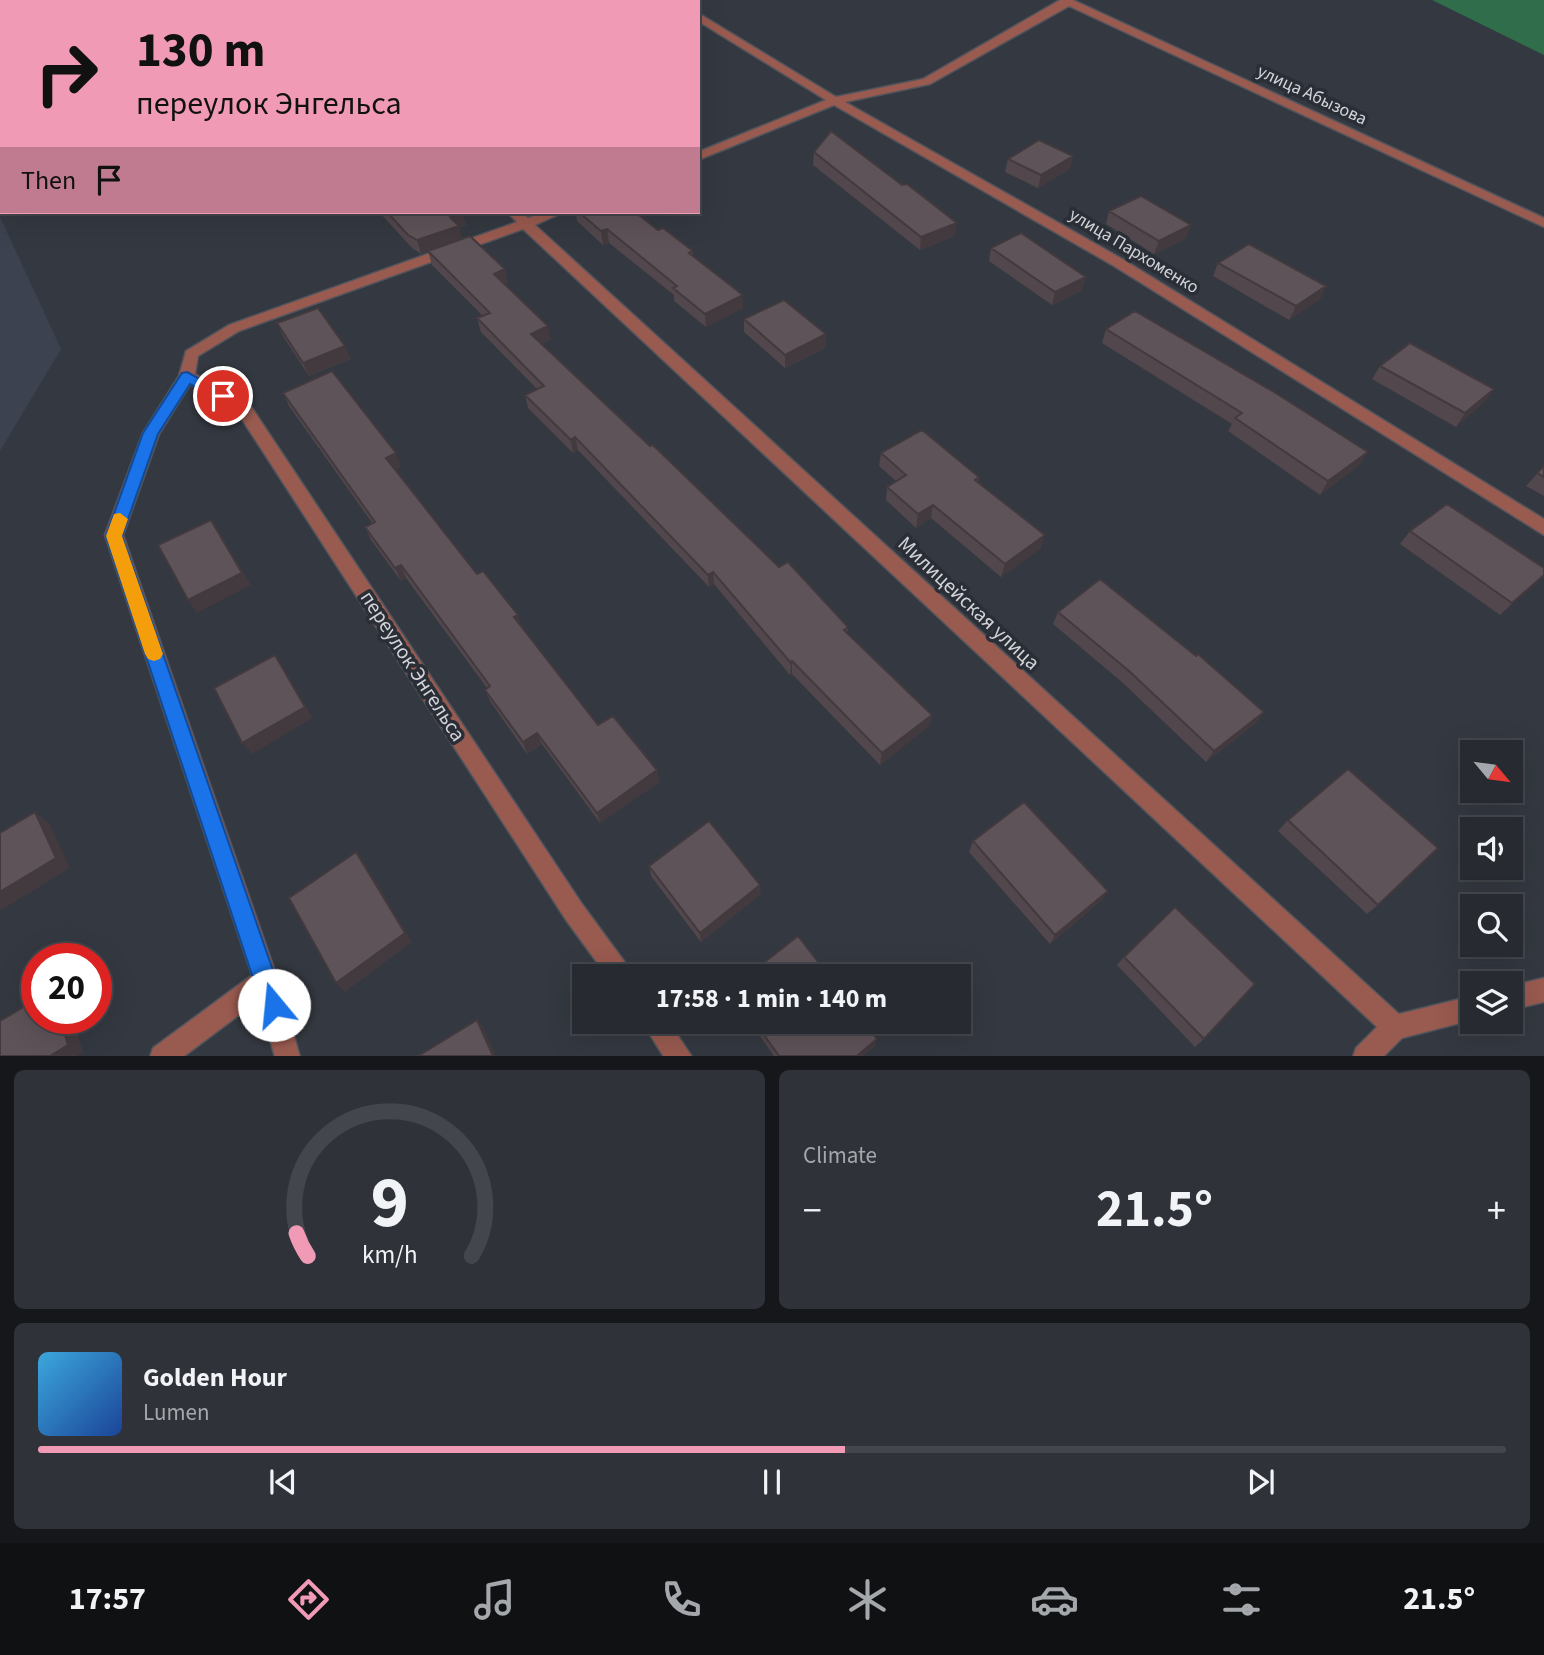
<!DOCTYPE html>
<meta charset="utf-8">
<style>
body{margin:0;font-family:"Source Sans 3",sans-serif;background:#2f3238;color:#f1f3f6;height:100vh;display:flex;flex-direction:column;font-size:26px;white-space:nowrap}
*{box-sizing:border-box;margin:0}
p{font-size:23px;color:#a4a7ab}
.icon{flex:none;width:38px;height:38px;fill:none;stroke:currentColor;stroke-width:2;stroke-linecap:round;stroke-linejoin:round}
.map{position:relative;height:1056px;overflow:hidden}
.side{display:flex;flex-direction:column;gap:14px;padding:14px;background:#15171a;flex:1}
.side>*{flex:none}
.hud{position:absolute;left:0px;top:0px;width:700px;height:214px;box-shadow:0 7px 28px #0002,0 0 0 2px #43464c;background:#f09ab5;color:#111;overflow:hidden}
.needle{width:46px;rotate:119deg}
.fabs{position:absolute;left:1460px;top:740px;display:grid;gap:14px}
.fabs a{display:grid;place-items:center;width:63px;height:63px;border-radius:0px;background:#272a30;box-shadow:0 7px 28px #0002,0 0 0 2px #43464c;font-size:35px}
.speed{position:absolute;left:21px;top:943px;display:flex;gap:14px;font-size:35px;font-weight:700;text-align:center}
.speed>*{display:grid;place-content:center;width:91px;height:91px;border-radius:50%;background:#272a30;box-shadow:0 7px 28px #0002,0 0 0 2px #43464c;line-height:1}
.speed .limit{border:10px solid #d22;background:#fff;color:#111}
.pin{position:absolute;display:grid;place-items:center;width:60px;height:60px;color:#fff;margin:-30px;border:4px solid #fff;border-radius:50%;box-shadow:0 2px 7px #0007}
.me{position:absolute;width:77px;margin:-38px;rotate:343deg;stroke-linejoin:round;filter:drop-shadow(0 0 5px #0008)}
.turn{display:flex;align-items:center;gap:24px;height:147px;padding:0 21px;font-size:32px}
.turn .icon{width:91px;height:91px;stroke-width:2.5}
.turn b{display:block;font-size:49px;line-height:60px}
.then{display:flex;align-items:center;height:66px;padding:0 21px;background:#0003;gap:14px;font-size:26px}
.big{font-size:52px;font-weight:700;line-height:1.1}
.side .card{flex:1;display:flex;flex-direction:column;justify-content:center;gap:10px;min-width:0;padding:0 24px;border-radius:10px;background:#2f3238}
.side .dial{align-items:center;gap:0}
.dial svg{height:182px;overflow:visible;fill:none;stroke:#43464c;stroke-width:7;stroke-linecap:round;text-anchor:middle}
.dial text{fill:#f1f3f6;stroke:none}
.song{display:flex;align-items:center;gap:21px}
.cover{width:84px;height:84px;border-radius:10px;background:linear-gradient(135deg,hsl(200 70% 55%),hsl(220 70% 35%))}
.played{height:7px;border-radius:4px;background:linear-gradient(90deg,#f09ab5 55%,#43464c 55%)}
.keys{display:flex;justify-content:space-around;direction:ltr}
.heat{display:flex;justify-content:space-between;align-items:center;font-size:38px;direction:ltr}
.side .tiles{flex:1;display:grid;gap:14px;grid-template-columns:1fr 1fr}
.card:last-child{grid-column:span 2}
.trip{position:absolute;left:572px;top:964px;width:399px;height:70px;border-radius:0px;background:#272a30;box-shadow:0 7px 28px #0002,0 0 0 2px #43464c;font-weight:700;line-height:70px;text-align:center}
.tab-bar{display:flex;height:112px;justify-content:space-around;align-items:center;background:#101113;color:#a4a7ab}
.tab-bar .icon{width:49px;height:49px}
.tab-bar .current{color:#f09ab5}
.tab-bar b{font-size:32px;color:#f1f3f6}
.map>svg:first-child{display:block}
.built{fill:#3c4250}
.green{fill:#306d4a}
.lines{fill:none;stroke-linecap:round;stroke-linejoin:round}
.minor-casing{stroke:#50545c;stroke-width:3}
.minor{fill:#995a4f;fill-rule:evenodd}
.wall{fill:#51474c}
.shaded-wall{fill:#423a3e}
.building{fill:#5e5358;stroke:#423a3e;stroke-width:2}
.route{fill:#1a73e8;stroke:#114b97;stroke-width:2}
.slow{fill:#f59e0b}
.labels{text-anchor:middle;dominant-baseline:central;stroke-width:7;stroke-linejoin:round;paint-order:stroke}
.far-street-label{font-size:18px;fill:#d2d4d9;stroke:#2a2e36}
.street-label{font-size:21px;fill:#d2d4d9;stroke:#2a2e36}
</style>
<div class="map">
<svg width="1544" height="1057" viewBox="0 0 1544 1057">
<rect width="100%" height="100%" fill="#343840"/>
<path class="built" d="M 0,217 L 61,349 L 0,451 Z"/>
<path class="green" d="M 1432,0 L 1544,0 L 1544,55 Z"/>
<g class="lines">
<defs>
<path id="minor" d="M 293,0 L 304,0 L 305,2 L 294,2 Z
M 667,0 L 679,0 L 680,2 L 668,2 Z
M 1060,0 L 1073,0 L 1544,218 L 1544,227 L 1069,6 L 930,84 L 845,102 L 1124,260 L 1544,519 L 1544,535 L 1114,266 L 834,105 L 698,160 L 698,152 L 826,100 L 698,21 L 698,13 L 836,97 L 923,79 Z
M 507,212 L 520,212 L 528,218 L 546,212 L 564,212 L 535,225 L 1399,1014 L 1472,996 L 1472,1020 L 1402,1038 L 1383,1057 L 1353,1057 L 1356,1048 L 1377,1027 L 523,229 L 239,331 L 198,356 L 195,374 L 248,402 L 582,904 L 629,968 L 633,976 L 607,976 L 566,920 L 236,410 L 190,384 L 159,434 L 123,535 L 278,980 L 300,1057 L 275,1057 L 259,1000 L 183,1057 L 150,1057 L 153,1048 L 252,975 L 105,535 L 143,433 L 179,376 L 186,351 L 229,325 L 517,222 Z
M 1544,978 L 1544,1002 L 1510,1010 L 1510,986 Z
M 642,1022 L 669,1022 L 692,1057 L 664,1057 Z"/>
</defs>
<use href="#minor" class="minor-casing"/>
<use href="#minor" class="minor"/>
</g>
<path class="wall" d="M 814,152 L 902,185 L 955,236 L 920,250 L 813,165 Z
M 1008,159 L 1070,169 L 1038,188 L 1005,172 Z
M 1109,211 L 1191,225 L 1186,238 L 1154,254 L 1106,224 Z
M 379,212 L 462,212 L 466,225 L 459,228 L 462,239 L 421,254 L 412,248 Z
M 576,212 L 635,212 L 658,230 L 693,251 L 693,256 L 743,295 L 743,308 L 706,327 L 674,301 L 674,295 L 609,243 L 603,245 L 577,221 Z
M 991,248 L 1082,290 L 1052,305 L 989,261 Z
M 428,251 L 508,283 L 504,284 L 551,339 L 541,344 L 779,567 L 848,627 L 847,633 L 932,715 L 929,726 L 880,765 L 792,674 L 790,675 L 714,584 L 709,587 L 578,450 L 573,453 L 528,408 L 525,395 L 537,389 L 481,332 L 477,318 L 483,316 L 432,265 Z
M 1218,263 L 1326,286 L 1320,299 L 1289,320 L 1213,276 Z
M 744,319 L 826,334 L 825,348 L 785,368 L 744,332 Z
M 277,323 L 351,359 L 309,376 L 283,336 Z
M 1106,329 L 1368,452 L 1359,465 L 1320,495 L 1228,431 L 1232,424 L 1102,343 Z
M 1380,366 L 1494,389 L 1484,402 L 1456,427 L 1372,379 Z
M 283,393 L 401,467 L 395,469 L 477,574 L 522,627 L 522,628 L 598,725 L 657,770 L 659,782 L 600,823 L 542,744 L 527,754 L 490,701 L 485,690 L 487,688 L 406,578 L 401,581 L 371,540 L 365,527 L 373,524 L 289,406 Z
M 881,453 L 979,477 L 978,482 L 1041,548 L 1001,577 L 931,518 L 916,528 L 886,500 L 887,487 L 896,481 L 879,466 Z
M 1544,466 L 1544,496 L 1526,486 Z
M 1410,531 L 1544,568 L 1544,576 L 1500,615 L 1400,544 Z
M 1058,612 L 1196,656 L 1264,712 L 1255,724 L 1206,762 L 1123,683 L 1053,624 Z
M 1288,820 L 1378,905 L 1367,914 L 1278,831 Z
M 973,841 L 1108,891 L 1102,900 L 1050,944 L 969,852 Z
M 649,866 L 761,894 L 701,942 L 651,876 Z
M 1124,957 L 1204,1039 L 1195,1047 L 1117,965 Z
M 750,1022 L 864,1022 L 875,1046 L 863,1056 L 774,1056 Z"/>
<path class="shaded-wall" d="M 1073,156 L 1070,169 L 1038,188 L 1041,175 Z
M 462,212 L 466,225 L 459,228 L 462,239 L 421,254 L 417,240 L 450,217 Z
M 957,223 L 955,236 L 920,250 L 921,237 Z
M 1191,225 L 1186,238 L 1154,254 L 1159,241 Z
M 607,229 L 609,243 L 603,245 L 601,231 Z
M 505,269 L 508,283 L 497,288 L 494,274 Z
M 1086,277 L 1082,290 L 1052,305 L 1055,292 Z
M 1326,286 L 1320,299 L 1289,320 L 1296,306 Z
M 743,295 L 743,308 L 706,327 L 705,314 Z
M 548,326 L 551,339 L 534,347 L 531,334 Z
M 826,334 L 825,348 L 785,368 L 785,355 Z
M 345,346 L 351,359 L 309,376 L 303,363 Z
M 1494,389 L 1484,402 L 1456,427 L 1465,413 Z
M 575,437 L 578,450 L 573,453 L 571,440 Z
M 1368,452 L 1359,465 L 1320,495 L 1328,481 Z
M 396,453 L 401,467 L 392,471 L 386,458 Z
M 933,505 L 931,518 L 916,528 L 918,514 Z
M 219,533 L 251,585 L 197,613 L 188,600 Z
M 1045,535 L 1041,548 L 1001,577 L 1005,564 Z
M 401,565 L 406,578 L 401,581 L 395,568 Z
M 713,572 L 714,584 L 709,587 L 708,575 Z
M 1544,575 L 1536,584 L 1500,615 L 1512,603 Z
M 518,615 L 522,627 L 518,630 L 514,617 Z
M 275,655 L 313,718 L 252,754 L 242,743 Z
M 792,661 L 792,674 L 790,675 L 791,663 Z
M 1264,712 L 1255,724 L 1206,762 L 1214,751 Z
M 932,715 L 929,726 L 880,765 L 882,753 Z
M 537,733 L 542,744 L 527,754 L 523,742 Z
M 657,770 L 659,782 L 600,823 L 597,813 Z
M 35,812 L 49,823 L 70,868 L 0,911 L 0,892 Z
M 356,852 L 364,862 L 412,942 L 345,992 L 336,983 Z
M 760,885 L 761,894 L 701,942 L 700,933 Z
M 1108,891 L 1102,900 L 1050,944 L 1055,935 Z
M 60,1018 L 73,1018 L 83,1052 L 77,1056 L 50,1056 Z
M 477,1020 L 483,1027 L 496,1056 L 493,1056 Z
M 877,1039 L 875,1046 L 863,1056 L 857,1056 Z"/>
<path class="building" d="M 2,40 L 2,81 L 0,78 L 0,41 Z
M 831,131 L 902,185 L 907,184 L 957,223 L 921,237 L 814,152 Z
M 1039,140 L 1073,156 L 1041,175 L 1008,159 Z
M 1141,196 L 1191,225 L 1159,241 L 1109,211 Z
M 387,212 L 462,212 L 450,217 L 459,226 L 417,240 L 408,235 Z
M 579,212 L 635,212 L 658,230 L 663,228 L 693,251 L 689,253 L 743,295 L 705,314 L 673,288 L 677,286 L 607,229 L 601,231 Z
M 1021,233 L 1086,277 L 1055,292 L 991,248 Z
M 470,236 L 505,269 L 494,274 L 548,326 L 531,334 L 650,446 L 653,445 L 779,567 L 788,562 L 848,627 L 844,630 L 932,715 L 882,753 L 792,661 L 791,663 L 713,572 L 708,575 L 575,437 L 571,440 L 525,395 L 544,386 L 477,318 L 490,313 L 428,251 Z
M 1249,244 L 1326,286 L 1296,306 L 1218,263 Z
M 784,300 L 826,334 L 785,355 L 744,319 Z
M 318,308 L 345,346 L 303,363 L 277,323 Z
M 1135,311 L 1274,392 L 1368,452 L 1328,481 L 1235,418 L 1242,413 L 1106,329 Z
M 1410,343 L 1494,389 L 1465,413 L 1380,366 Z
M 332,371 L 396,453 L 386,458 L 477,574 L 483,571 L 518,615 L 514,617 L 598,725 L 613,716 L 657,770 L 597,813 L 537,733 L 523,742 L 485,690 L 490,686 L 401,565 L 395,568 L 365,527 L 375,522 L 283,393 Z
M 922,430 L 979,477 L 975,480 L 1045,535 L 1005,564 L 933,505 L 918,514 L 887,487 L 906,475 L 881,453 Z
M 1544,466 L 1544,477 L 1537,473 Z
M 1447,504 L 1544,568 L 1544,575 L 1512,603 L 1410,531 Z
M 211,520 L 242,573 L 188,600 L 158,545 Z
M 1100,579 L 1196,656 L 1198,654 L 1264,712 L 1214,751 L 1129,671 L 1058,612 Z
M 275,655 L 305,707 L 242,743 L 214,688 Z
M 1348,769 L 1438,848 L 1378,905 L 1288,820 Z
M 1024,802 L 1108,891 L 1055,935 L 973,841 Z
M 35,812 L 56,858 L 0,892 L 0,833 Z
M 709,821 L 760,885 L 700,933 L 649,866 Z
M 356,852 L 405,933 L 336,983 L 289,898 Z
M 1175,907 L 1255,984 L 1204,1039 L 1124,957 Z
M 798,936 L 829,976 L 747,976 Z
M 37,999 L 37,1018 L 60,1018 L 68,1045 L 50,1056 L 0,1056 L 0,1021 Z
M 477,1020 L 493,1056 L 418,1056 Z
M 755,1022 L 864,1022 L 877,1039 L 857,1056 L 779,1056 Z"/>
<path class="route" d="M 187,372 L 231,396 L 223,401 L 218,399 L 190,384 L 158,434 L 122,536 L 285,1005 L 281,1013 L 274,1016 L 266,1013 L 262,1005 L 106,536 L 143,433 L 182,373 Z"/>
<path class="slow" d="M 120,513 L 128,519 L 122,536 L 163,654 L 160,659 L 154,661 L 148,659 L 145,654 L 106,536 L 114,514 Z"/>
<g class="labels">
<g class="far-street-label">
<text transform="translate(1312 95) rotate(25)">улица Абызова</text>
<text transform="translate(1134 251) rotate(31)">улица Пархоменко</text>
</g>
<g class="street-label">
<text transform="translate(969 603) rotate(43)">Милицейская улица</text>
<text transform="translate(413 666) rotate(57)">переулок Энгельса</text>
</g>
</g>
</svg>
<div class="fabs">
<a><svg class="needle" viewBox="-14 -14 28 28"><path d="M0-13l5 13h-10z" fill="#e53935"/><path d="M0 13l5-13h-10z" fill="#a4a7ab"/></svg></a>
<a><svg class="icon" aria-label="sound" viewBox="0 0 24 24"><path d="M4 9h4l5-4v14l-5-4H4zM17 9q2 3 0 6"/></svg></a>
<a><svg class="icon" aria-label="search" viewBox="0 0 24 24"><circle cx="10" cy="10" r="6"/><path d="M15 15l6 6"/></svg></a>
<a><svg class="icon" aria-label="layers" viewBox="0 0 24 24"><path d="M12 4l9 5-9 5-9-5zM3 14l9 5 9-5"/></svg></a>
</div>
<div class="speed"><div class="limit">20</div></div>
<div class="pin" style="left:223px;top:396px;background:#d93025"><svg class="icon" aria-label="arrive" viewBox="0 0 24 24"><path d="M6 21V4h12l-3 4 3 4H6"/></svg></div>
<svg class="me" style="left:274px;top:1005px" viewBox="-20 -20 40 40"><circle r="19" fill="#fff"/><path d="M0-13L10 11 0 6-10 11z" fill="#1a73e8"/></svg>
<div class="trip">17:58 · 1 min · 140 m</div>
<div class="hud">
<div class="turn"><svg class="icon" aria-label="right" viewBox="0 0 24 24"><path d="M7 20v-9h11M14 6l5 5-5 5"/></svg><div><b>130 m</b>переулок Энгельса</div></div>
<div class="then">Then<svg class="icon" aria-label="arrive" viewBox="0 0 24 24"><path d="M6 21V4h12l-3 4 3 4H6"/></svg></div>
</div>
</div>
<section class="side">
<div class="tiles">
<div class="card dial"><svg viewBox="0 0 100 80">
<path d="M14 69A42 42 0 1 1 86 69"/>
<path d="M14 69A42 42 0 0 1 9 59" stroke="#f09ab5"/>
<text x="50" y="56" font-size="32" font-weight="700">9</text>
<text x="50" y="72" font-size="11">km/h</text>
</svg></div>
<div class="card"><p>Climate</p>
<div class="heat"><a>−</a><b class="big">21.5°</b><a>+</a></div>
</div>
<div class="card">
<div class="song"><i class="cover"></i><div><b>Golden Hour</b><p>Lumen</p></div></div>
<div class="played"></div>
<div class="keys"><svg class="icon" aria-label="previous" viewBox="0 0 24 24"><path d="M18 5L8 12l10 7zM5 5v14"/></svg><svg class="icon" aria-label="pause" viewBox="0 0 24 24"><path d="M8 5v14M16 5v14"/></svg><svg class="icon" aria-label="next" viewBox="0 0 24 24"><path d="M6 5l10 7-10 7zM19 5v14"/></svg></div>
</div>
</div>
</section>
<nav class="tab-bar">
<b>17:57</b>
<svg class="icon current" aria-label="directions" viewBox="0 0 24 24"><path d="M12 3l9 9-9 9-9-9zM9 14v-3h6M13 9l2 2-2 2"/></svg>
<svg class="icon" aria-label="music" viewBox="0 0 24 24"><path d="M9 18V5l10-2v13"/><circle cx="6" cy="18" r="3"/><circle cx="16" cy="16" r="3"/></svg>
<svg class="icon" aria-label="phone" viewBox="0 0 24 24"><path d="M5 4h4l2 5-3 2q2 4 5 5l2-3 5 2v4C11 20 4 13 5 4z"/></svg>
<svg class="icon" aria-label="climate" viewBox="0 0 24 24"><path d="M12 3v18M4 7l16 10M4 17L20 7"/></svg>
<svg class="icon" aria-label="car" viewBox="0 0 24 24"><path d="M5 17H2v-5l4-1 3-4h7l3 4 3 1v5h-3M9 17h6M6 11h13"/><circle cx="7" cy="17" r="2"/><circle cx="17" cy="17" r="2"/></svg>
<svg class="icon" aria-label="filters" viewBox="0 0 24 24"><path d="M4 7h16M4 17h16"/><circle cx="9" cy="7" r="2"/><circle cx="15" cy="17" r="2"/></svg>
<b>21.5°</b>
</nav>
